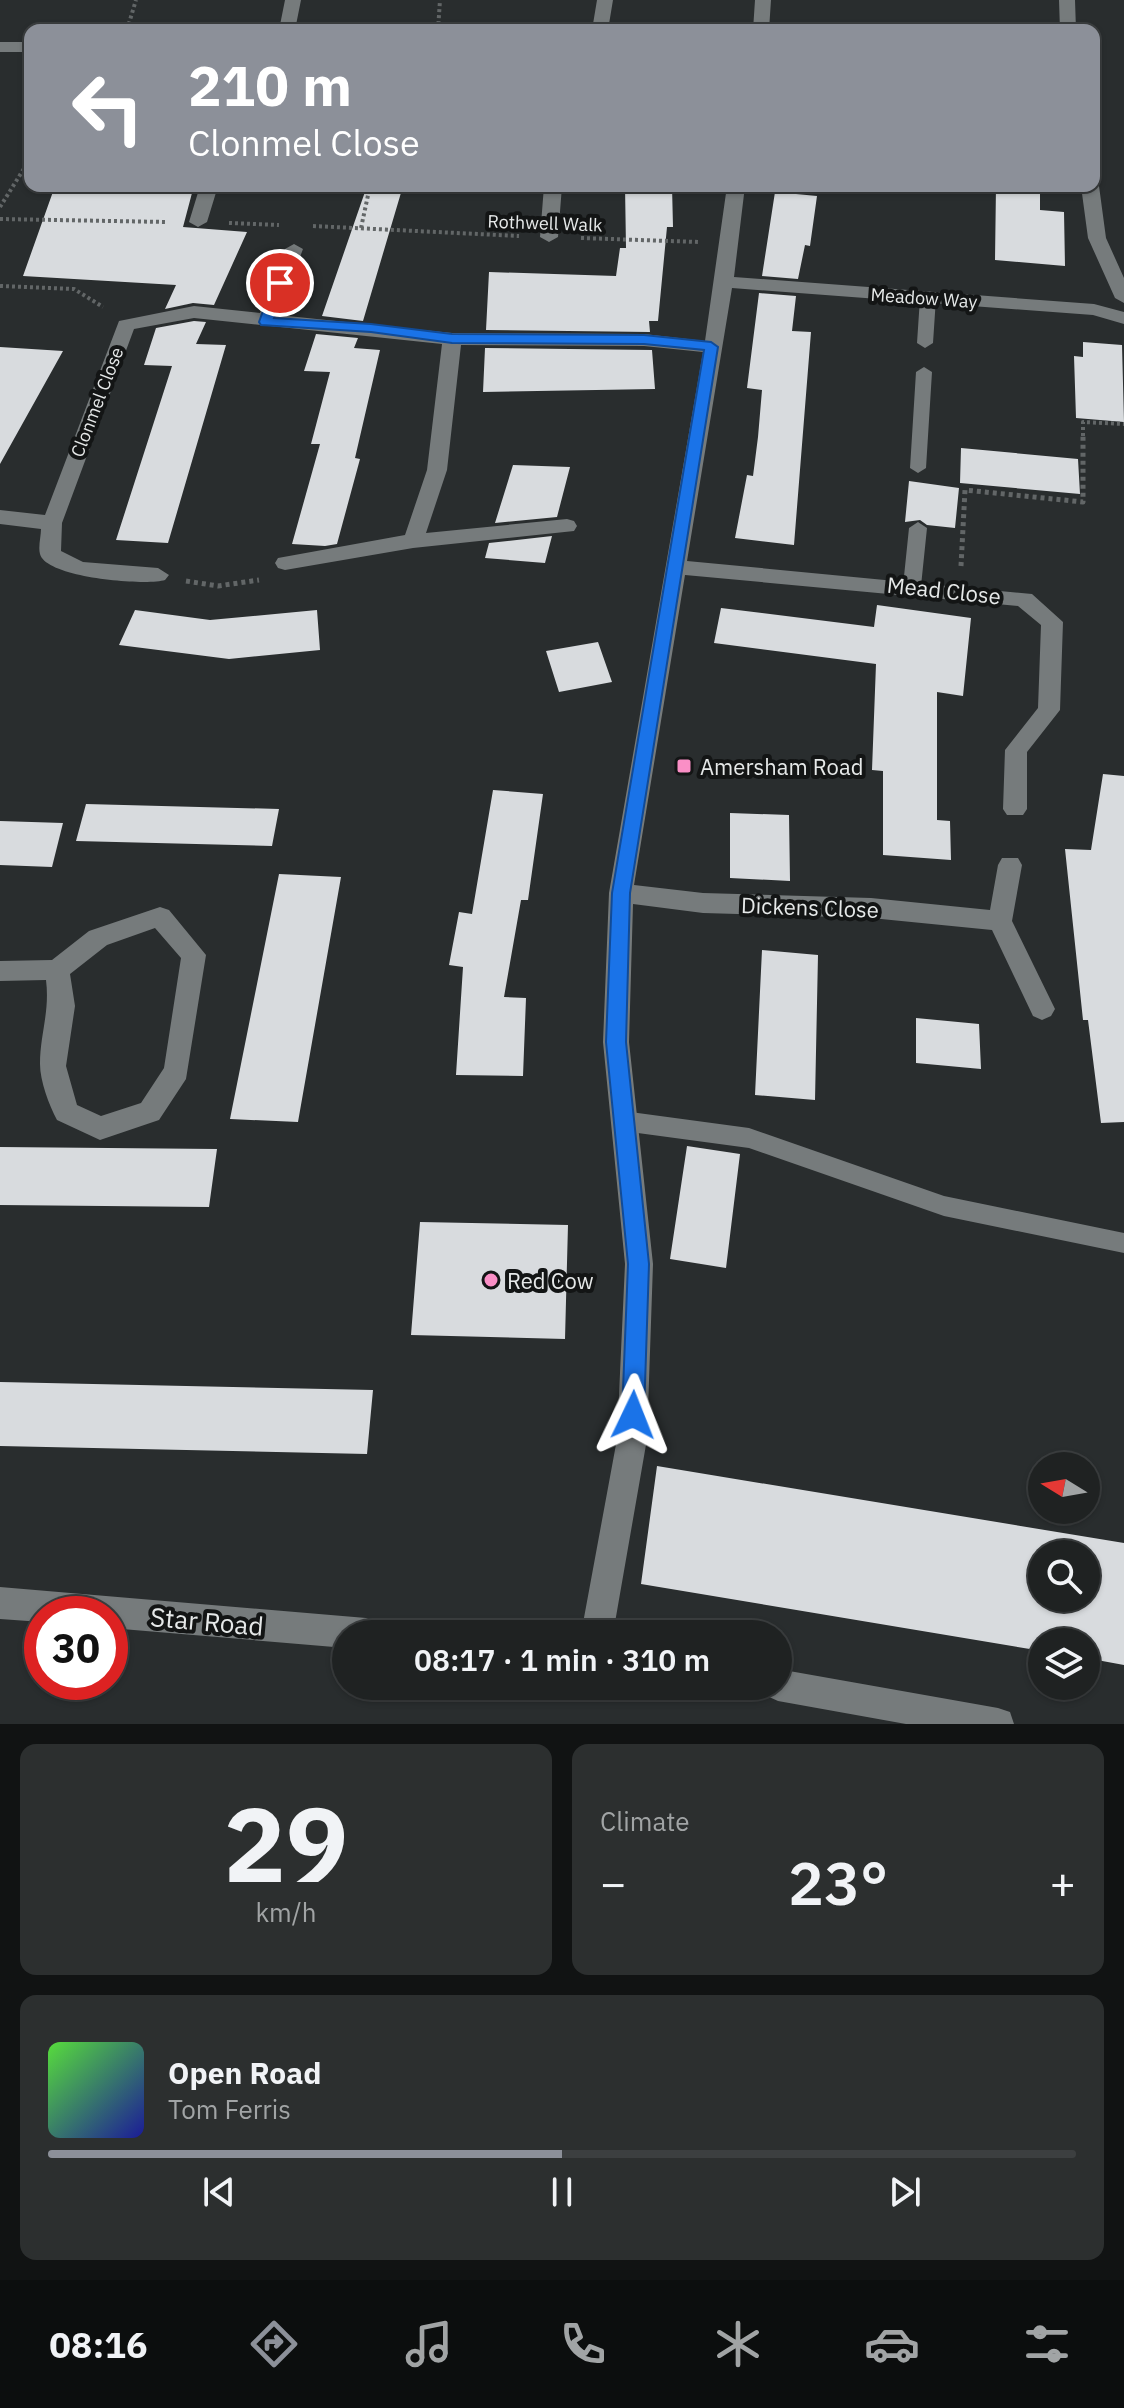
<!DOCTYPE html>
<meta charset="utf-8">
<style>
body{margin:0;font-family:"IBM Plex Sans",sans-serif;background:#2c2f2f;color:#f1f3f6;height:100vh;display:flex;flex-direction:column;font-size:30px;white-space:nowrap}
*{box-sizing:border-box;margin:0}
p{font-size:26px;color:#a1a4a5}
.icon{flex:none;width:44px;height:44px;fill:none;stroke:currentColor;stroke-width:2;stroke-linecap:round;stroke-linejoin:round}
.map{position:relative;height:1724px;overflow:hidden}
.details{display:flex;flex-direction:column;gap:20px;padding:20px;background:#111313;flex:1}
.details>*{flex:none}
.top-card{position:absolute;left:24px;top:24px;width:1076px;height:168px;border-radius:16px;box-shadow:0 2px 6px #0004,0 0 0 2px #3c3f40;background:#8c9099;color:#fff;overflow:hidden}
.needle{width:52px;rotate:281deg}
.fabs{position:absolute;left:1028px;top:1452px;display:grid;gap:16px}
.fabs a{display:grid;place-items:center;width:72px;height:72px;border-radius:50%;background:#1f2222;box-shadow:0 2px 6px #0004,0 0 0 2px #3c3f40;font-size:40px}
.speed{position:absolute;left:24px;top:1596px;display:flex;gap:16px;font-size:40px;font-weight:700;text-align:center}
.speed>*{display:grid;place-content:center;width:104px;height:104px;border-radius:50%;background:#1f2222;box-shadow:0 2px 6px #0004,0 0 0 2px #3c3f40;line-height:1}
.speed .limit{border:12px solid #d22;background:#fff;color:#111}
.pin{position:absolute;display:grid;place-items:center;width:68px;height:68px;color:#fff;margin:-34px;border:4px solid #fff;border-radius:50%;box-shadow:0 2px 8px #0007}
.me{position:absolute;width:88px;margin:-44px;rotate:2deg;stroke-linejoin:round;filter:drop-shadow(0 0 6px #0008)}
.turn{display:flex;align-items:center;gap:28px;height:168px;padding:0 32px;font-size:36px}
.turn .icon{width:104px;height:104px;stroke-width:2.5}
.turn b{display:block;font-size:56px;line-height:68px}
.big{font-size:60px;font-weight:600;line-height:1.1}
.details .widget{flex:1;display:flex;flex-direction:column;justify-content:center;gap:12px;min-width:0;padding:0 28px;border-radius:16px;background:#2c2f2f}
.details .dial{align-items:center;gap:0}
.dial b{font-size:104px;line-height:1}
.song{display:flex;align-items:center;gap:24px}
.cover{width:96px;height:96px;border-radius:12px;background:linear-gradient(135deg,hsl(110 70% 55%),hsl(240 70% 35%))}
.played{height:8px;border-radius:4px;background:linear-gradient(90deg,#8c9099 50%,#3c3f40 50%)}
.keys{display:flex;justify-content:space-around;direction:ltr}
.heat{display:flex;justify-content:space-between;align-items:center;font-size:44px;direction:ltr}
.details .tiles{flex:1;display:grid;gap:20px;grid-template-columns:1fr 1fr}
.widget:last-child{grid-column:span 2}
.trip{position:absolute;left:332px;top:1620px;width:460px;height:80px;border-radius:40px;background:#1f2222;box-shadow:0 2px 6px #0004,0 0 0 2px #3c3f40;font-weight:600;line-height:80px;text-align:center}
.tabs{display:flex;height:128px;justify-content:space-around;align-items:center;background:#0c0e0e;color:#a1a4a5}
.tabs .icon{width:56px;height:56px}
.tabs .on{color:#8c9099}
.tabs b{font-size:36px;color:#f1f3f6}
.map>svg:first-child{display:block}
.building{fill:#d8dbde;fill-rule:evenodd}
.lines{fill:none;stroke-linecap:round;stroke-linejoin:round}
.path-far1{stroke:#626667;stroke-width:4;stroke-dasharray:3 3;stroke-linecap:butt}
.path{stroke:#626667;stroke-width:5;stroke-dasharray:4 4;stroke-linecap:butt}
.service{fill:#767b7c;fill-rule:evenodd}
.minor{fill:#767b7c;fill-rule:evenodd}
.route{fill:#1a73e8;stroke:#114b97;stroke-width:2}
.poi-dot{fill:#fa8fc6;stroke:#131515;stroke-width:3}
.labels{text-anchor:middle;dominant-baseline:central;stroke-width:8;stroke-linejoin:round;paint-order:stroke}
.far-street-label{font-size:18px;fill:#e6e9e9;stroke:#131515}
.street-label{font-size:22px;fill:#e6e9e9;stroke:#131515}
.poi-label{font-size:22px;fill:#e6e9e9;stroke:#131515;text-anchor:start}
.near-street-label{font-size:26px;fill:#e6e9e9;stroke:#131515}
</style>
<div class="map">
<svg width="1124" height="1724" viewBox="0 0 1124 1724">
<rect width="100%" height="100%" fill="#292d2e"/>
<path class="building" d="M 55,186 L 104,186 L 102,192 L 192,193 L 183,227 L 247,232 L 214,305 L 193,303 L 165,309 L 176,285 L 23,276 Z
M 367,186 L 403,186 L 363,321 L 322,316 Z
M 625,186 L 672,186 L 673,227 L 667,227 L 658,321 L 649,321 L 650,332 L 486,330 L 489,272 L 616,276 L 620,248 L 626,248 Z
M 996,186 L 1040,186 L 1040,210 L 1064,212 L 1065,266 L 995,260 Z
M 775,192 L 817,196 L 810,246 L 805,245 L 798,279 L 762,276 Z
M 759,293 L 796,296 L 792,331 L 811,332 L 794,545 L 735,538 L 747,475 L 753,476 L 758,437 L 762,390 L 747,388 Z
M 194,321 L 206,322 L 196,344 L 226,345 L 168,543 L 116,540 L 172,366 L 144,365 L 156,328 Z
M 316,334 L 358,338 L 354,348 L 380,350 L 355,458 L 360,459 L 337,544 L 325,546 L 292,544 L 320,444 L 311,444 L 330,372 L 304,371 Z
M 1083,342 L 1122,345 L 1124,422 L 1076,418 L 1074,356 L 1083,357 Z
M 0,347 L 63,351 L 0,464 Z
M 485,348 L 652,350 L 655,389 L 483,392 Z
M 961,448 L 1078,459 L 1080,494 L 960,483 Z
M 513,465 L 570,467 L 557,517 L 495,523 Z
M 909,481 L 959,488 L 955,528 L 927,525 L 920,520 L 905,522 Z
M 552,536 L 545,563 L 485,558 L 489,543 Z
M 877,605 L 971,618 L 963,696 L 937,692 L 937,820 L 950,821 L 951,860 L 883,855 L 883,771 L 872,770 L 876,664 L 714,643 L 721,608 L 874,627 Z
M 135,610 L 210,620 L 317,610 L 320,650 L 229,659 L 119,645 Z
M 598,642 L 612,682 L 559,692 L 546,651 Z
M 1103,774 L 1124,776 L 1124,1122 L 1101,1123 L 1088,1020 L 1083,1020 L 1065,849 L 1091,850 Z
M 493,790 L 543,794 L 528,900 L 521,900 L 504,997 L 526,998 L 523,1076 L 456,1075 L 463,967 L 449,965 L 459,912 L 472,914 Z
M 86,804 L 279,809 L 272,846 L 76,841 Z
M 730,813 L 789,815 L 790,881 L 730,878 Z
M 0,821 L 63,823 L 52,867 L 0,865 Z
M 279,874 L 341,877 L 298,1122 L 230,1119 Z
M 762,950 L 818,955 L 815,1100 L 755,1095 Z
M 916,1018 L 979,1024 L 981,1069 L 916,1063 Z
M 687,1146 L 740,1154 L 726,1268 L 670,1259 Z
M 0,1147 L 217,1149 L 209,1207 L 0,1205 Z
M 420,1222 L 568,1225 L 565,1339 L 411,1335 Z
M 0,1382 L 373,1390 L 367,1454 L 0,1446 Z
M 657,1466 L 1124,1543 L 1124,1665 L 1086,1658 L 1086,1642 L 1042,1642 L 1042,1651 L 641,1584 ZM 1042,1554 L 1086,1554 L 1086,1598 L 1042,1598 Z"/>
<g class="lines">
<path class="path-far1" d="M 127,30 L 136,0
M 438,30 L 440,0
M 0,207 L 30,159
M 0,219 L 167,222
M 229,223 L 279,225
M 313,226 L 519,236
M 361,228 L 370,186
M 581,238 L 699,242
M 0,286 L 74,289 L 103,307
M 1083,436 L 1083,422 L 1124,424"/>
<path class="path" d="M 961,566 L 965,490 L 1083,502 L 1083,434
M 186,581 L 218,586 L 259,580"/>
<path class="service" d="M 928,293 L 936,298 L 933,343 L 925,348 L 917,343 L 920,298 Z
M 924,367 L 932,372 L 926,468 L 918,473 L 910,468 L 916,372 Z
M 918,522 L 927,528 L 921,586 L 912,592 L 903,586 L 909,528 Z
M 623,1111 L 749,1128 L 944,1196 L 1124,1233 L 1124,1253 L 944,1216 L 749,1148 L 623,1131 L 615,1128 L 612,1121 L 615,1114 Z"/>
<path class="minor" d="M 285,0 L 301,0 L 295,30 L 279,30 Z
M 597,0 L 613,0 L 608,30 L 592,30 Z
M 755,0 L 771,0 L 769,30 L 753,30 Z
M 1059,0 L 1075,0 L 1076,30 L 1060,30 Z
M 0,42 L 30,42 L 30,52 L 0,52 Z
M 1094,182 L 1099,186 L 1106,238 L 1124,278 L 1124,303 L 1115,298 L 1088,238 L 1081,186 L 1094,186 Z
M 200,186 L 218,186 L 207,222 L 198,227 L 189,222 Z
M 544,186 L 562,186 L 558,237 L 549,242 L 540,237 Z
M 727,186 L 745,186 L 734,277 L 1094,304 L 1124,312 L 1124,324 L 1093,315 L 732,288 L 687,561 L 1032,594 L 1063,622 L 1060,710 L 1027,752 L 1027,809 L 1023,815 L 1007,815 L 1003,809 L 1005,750 L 1038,708 L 1041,625 L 1018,606 L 685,575 L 634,885 L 703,893 L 871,898 L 990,910 L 998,865 L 1002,858 L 1018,858 L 1022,865 L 1012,921 L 1055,1009 L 1051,1016 L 1042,1020 L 1033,1016 L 992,930 L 871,918 L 703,913 L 633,904 L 629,1042 L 653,1264 L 647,1439 L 613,1634 L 581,1634 L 617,1439 L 625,1264 L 603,1042 L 609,893 L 703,352 L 644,346 L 461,345 L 447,470 L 426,533 L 567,519 L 574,521 L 577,526 L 574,531 L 413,548 L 285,570 L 278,568 L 275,563 L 278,558 L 405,535 L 427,470 L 442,344 L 194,318 L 134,329 L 62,523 L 61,551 L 83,562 L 158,568 L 169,575 L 165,580 C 146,586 46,578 40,554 C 38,547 41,536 41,529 L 0,524 L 0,510 L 45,515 L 119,321 L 194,306 L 260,313 L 285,249 L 294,244 L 303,249 L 278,315 L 452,333 L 644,334 L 705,341 Z
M 160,907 L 169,910 L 206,955 L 186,1079 L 159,1120 L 100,1140 L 57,1120 C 49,1105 40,1081 40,1064 C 40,1034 50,1012 46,980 L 0,981 L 0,961 L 52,960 L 89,931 ZM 155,928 L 181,958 L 164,1068 L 141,1103 L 101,1116 L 77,1105 L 66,1066 L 75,1006 L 70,974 L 107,945 Z
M 0,1587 L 366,1618 L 377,1623 L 382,1634 L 346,1634 L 346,1648 L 110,1628 L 110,1614 L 42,1614 L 42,1622 L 0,1619 Z
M 778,1669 L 998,1708 L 1010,1712 L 1014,1724 L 906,1724 L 778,1701 L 767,1696 L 762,1686 L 778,1686 Z"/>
</g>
<path class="route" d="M 280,279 L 287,283 L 274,318 L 371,324 L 452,334 L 644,335 L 711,342 L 718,347 L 630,893 L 626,1042 L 649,1264 L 644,1415 L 641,1422 L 633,1426 L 625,1422 L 622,1415 L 628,1264 L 606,1042 L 612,893 L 704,350 L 644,344 L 452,343 L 371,332 L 261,325 L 259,322 L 273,283 Z"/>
<g class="poi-dot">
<rect x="676" y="758" width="16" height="16" rx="4"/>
<circle cx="491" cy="1280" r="8"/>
</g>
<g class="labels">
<g class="far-street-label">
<text transform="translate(545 223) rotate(2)">Rothwell Walk</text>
<text transform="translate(924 298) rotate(4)">Meadow Way</text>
<text transform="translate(97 402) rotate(-69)">Clonmel Close</text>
</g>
<g class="street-label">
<text transform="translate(944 590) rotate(6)">Mead Close</text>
<text transform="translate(810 907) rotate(2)">Dickens Close</text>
</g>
<g class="poi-label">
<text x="700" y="766">Amersham Road</text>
<text x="507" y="1280">Red Cow</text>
</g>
<g class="near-street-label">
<text transform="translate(207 1621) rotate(5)">Star Road</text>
</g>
</g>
</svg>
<div class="fabs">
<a><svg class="needle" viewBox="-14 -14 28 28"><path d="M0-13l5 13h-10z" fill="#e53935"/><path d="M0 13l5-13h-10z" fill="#a1a4a5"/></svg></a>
<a><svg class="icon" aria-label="search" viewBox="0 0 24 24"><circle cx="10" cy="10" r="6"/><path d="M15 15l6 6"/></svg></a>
<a><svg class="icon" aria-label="layers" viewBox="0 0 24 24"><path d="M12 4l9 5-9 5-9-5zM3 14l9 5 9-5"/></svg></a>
</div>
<div class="speed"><div class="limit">30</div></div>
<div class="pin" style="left:280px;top:283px;background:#d93025"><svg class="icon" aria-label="arrive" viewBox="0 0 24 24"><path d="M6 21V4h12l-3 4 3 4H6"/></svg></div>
<svg class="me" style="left:633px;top:1415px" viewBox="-20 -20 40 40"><path d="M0-17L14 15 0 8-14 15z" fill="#1a73e8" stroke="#fff" stroke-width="4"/></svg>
<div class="trip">08:17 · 1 min · 310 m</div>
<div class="top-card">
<div class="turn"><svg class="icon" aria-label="left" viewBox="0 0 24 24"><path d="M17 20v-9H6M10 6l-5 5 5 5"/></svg><div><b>210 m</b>Clonmel Close</div></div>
</div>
</div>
<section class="details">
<div class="tiles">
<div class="widget dial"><b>29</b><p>km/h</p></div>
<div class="widget"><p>Climate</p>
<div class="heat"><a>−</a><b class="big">23°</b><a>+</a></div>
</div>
<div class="widget">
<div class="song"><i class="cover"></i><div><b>Open Road</b><p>Tom Ferris</p></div></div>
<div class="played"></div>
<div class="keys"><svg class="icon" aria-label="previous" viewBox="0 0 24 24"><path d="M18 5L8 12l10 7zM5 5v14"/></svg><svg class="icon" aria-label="pause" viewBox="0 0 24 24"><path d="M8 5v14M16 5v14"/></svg><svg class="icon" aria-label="next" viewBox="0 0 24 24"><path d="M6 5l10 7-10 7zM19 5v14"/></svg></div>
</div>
</div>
</section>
<nav class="tabs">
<b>08:16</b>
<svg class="icon on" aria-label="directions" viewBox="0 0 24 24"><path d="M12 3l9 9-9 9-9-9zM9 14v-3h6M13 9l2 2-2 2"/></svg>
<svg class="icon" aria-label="music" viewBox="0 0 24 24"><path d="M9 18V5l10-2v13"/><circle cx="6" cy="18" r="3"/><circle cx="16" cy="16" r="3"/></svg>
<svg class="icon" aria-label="phone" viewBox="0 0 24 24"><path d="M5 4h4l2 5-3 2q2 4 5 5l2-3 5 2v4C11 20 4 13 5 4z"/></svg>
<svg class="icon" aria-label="climate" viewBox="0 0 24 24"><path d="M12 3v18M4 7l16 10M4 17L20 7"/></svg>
<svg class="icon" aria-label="car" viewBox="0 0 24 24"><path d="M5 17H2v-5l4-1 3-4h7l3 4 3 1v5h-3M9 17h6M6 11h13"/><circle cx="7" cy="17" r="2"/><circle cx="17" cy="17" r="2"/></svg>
<svg class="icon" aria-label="filters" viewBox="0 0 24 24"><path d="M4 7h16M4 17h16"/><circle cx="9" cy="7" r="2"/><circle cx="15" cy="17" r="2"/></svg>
</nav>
